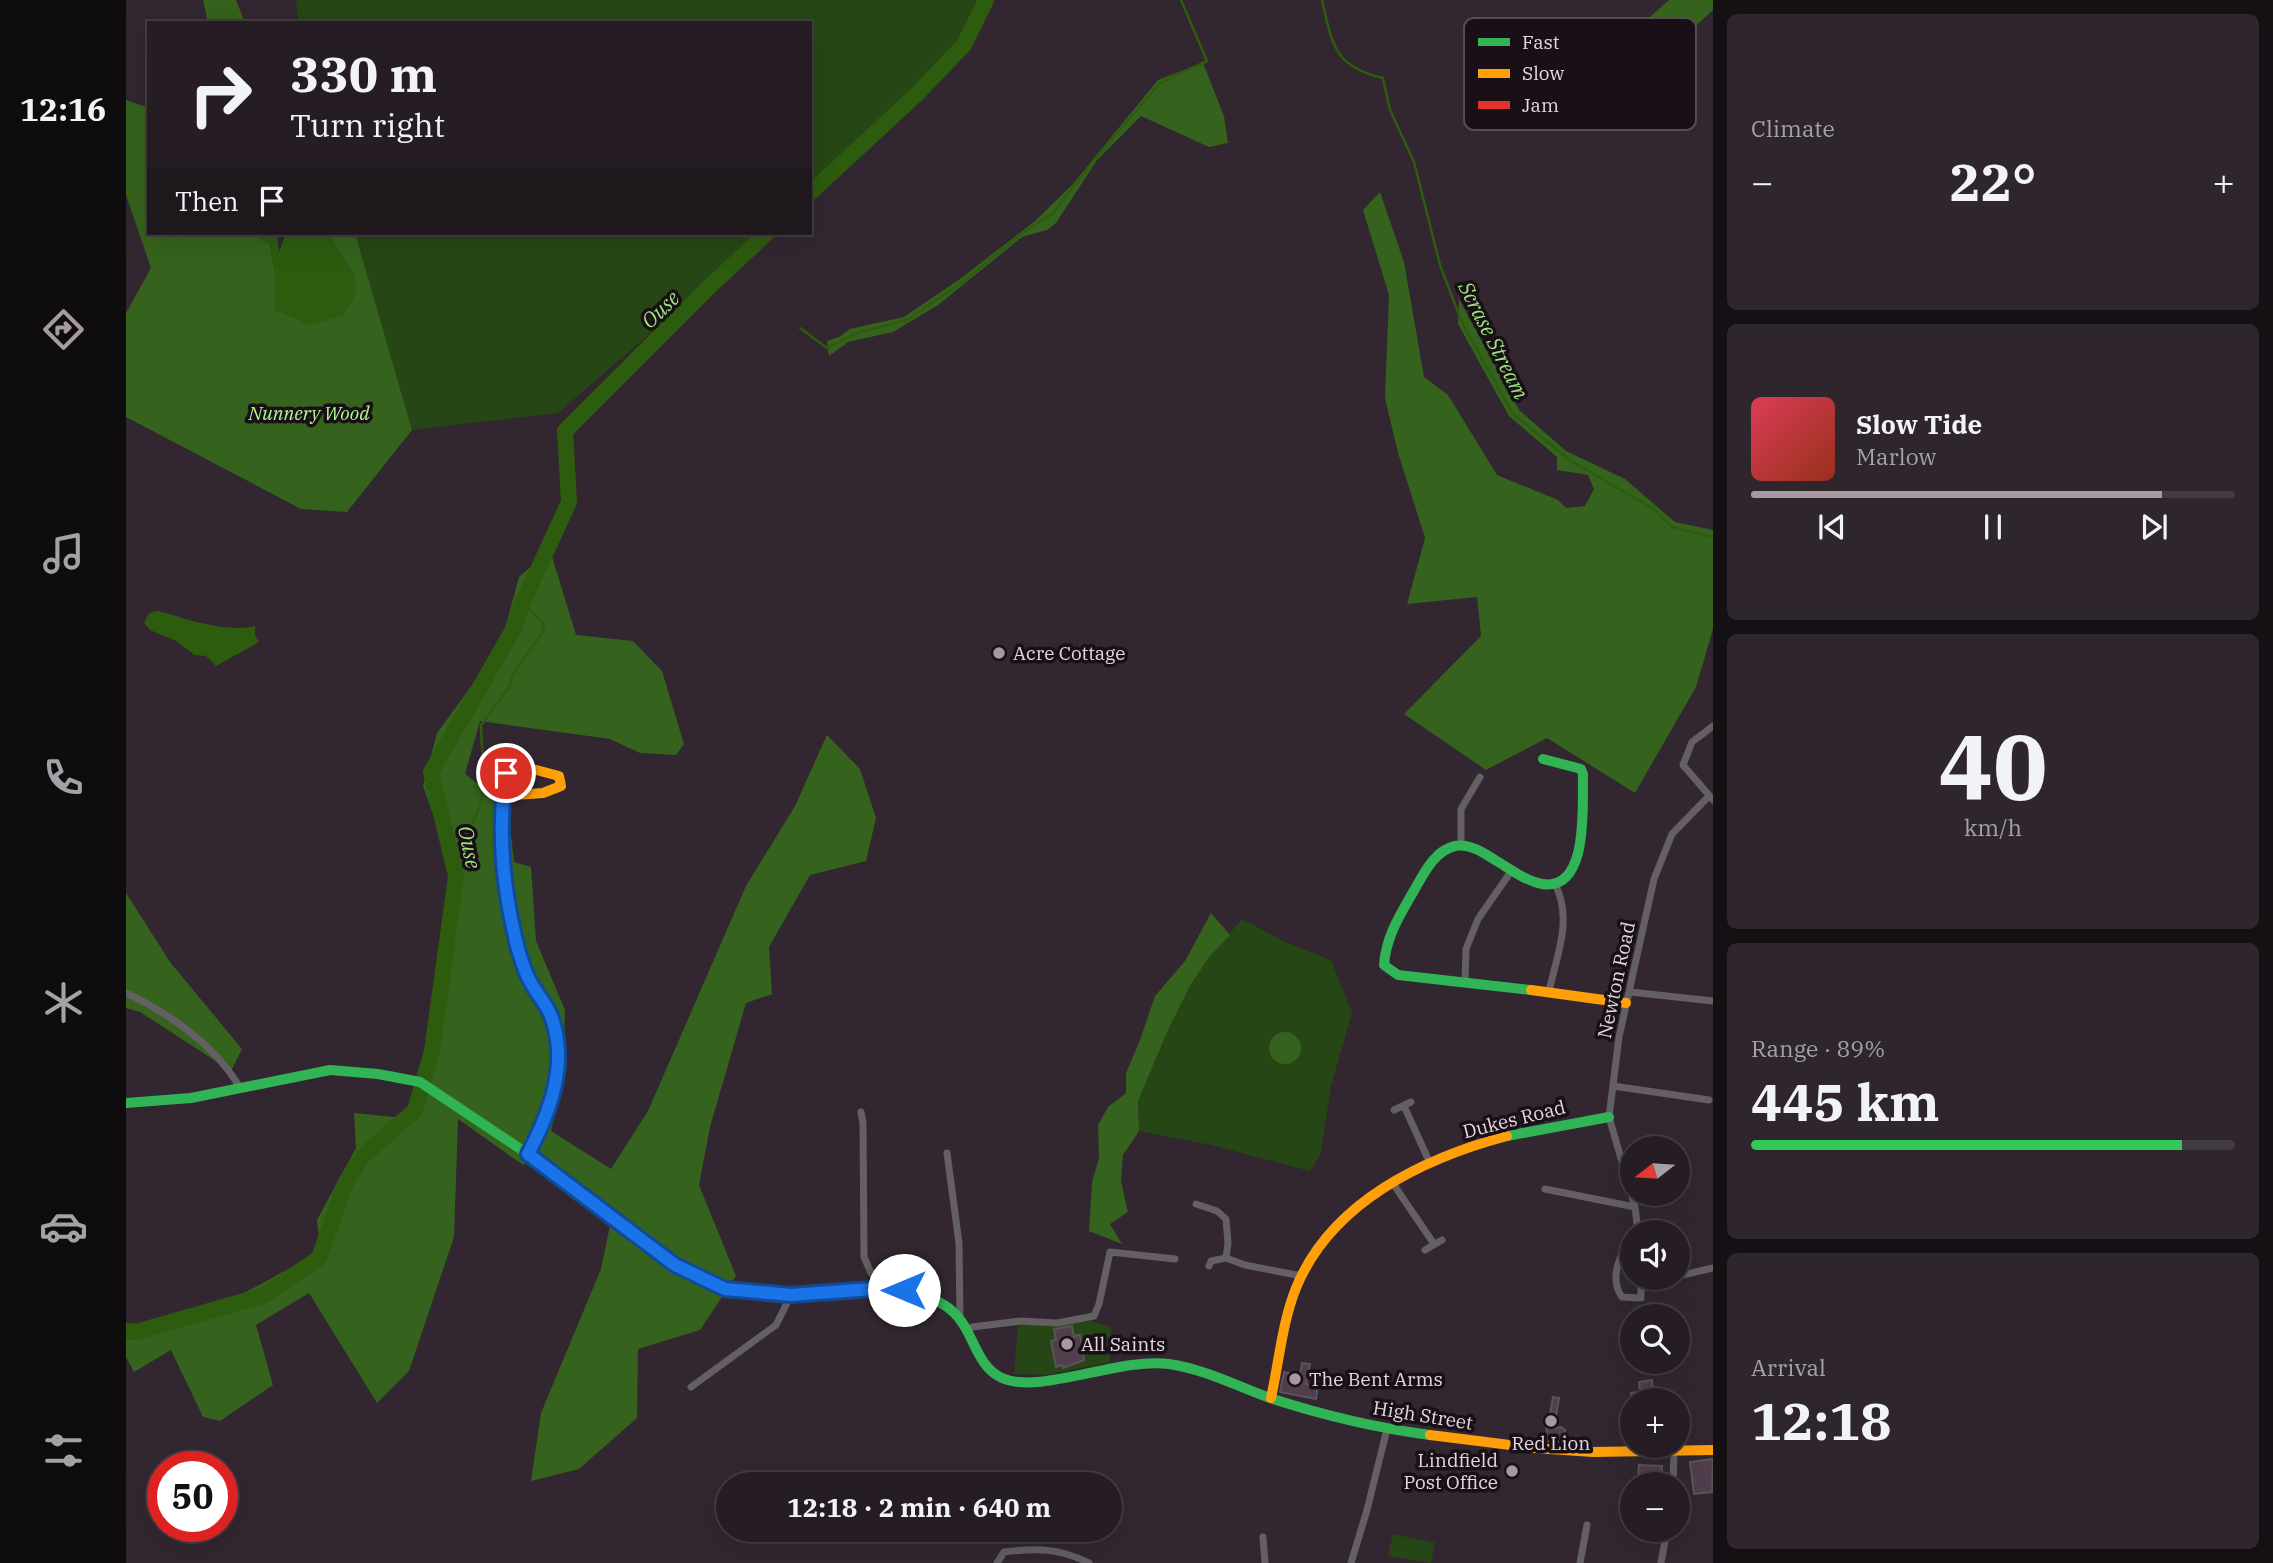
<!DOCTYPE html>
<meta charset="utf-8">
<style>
body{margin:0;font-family:"IBM Plex Serif",serif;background:#2e262c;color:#f1f3f6;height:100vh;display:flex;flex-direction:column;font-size:26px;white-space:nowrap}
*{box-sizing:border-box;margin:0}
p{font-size:23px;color:#a4a2a6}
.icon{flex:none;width:38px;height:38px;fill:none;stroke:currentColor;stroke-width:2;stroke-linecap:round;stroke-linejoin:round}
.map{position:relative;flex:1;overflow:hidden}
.panel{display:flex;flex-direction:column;gap:14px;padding:14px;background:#151014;width:560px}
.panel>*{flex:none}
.banner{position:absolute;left:21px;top:21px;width:665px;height:214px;border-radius:0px;box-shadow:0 7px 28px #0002,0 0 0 2px #423b41;background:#261d24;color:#f1f3f6;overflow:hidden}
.needle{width:46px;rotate:253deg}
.fabs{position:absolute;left:1494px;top:1136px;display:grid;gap:14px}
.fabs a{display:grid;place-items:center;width:70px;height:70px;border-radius:50%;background:#261d24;box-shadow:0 7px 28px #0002,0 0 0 2px #423b41;font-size:35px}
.speed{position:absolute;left:21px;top:1451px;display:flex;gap:14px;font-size:35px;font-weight:700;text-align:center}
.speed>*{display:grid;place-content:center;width:91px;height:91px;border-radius:50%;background:#261d24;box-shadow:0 7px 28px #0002,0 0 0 2px #423b41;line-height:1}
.speed .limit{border:10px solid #d22;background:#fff;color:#111}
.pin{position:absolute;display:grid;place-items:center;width:60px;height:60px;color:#fff;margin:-30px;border:4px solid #fff;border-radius:50%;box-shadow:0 2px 7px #0007}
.me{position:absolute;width:77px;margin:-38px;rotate:270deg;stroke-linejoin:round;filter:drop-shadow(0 0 5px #0008)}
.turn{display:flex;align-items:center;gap:24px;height:147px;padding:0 28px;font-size:32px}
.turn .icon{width:91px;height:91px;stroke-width:2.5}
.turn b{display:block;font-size:49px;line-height:60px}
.then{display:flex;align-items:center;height:66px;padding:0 28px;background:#0003;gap:14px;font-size:26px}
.big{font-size:52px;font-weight:700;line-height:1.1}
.panel .tile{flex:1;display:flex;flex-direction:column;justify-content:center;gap:10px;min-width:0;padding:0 24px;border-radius:10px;background:#2e262c}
.panel .dial{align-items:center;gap:0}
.dial b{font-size:91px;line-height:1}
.song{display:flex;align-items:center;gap:21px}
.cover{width:84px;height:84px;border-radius:10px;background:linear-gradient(135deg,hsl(350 70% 55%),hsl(10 70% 35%))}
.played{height:7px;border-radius:4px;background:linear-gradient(90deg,#a699a2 85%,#423b41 85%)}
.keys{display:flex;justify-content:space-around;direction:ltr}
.heat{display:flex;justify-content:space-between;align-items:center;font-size:38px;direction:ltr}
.charge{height:10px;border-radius:5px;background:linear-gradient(90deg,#34c759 89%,#423b41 0)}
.trip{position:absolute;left:590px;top:1472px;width:406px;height:70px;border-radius:35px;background:#261d24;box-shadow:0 7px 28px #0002,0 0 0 2px #423b41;font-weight:700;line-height:70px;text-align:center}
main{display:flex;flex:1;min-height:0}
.tabs{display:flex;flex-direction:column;width:126px;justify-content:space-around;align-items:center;background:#0f0c0e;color:#a4a2a6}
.tabs .icon{width:49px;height:49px}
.tabs .active{color:#a699a2}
.tabs b{font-size:32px;color:#f1f3f6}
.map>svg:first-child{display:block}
.green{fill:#274615}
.forest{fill:#35621c}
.water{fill:#2d5c0e}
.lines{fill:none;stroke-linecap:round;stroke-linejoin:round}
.stream{stroke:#2d5c0e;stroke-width:2.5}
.river{stroke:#2d5c0e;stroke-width:16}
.building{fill:#513e4d;stroke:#5c535a;stroke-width:2}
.street{stroke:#635f62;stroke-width:7}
.fast{stroke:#30b455;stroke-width:10}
.slow{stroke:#ff9f0a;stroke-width:10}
.jam{stroke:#e5322d;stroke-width:10}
.route-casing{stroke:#114b97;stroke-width:18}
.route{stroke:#1a73e8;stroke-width:12}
.poi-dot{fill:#a699a2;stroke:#190f17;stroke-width:2.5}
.labels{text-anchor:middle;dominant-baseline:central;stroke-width:7;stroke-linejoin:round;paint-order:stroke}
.park-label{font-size:19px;font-style:italic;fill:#aff98f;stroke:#190f17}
.poi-label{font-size:19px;fill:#e4d6e0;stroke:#190f17;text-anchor:start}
.street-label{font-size:19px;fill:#e4d6e0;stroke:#190f17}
.water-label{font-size:21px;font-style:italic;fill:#9de67d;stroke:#190f17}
.key{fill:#190f17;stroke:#564b53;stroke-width:2}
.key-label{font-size:19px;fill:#e4d6e0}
</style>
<main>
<nav class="tabs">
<b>12:16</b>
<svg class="icon active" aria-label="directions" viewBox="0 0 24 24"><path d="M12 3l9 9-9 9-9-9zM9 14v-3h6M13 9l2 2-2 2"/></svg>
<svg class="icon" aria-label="music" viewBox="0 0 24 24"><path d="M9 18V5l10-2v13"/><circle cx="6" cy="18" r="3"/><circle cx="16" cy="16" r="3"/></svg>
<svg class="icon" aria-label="phone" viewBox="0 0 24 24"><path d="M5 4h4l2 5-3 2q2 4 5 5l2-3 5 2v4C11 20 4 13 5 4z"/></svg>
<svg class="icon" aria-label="climate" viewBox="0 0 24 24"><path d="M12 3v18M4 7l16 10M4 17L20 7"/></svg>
<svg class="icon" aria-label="car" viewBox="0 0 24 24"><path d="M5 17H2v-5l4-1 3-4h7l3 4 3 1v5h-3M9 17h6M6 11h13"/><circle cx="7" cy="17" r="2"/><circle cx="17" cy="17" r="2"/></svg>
<svg class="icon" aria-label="filters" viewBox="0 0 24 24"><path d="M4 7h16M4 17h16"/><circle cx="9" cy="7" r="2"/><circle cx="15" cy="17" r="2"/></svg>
</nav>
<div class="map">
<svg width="1587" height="1563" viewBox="0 0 1587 1563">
<rect width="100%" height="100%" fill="#322730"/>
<path class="green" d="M 170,0 L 854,0 L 834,44 L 736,145 L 684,193 L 684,23 L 172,23 Z
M 228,233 L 640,233 L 432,413 L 286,430 Z
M 1116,919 L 1161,943 L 1205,960 L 1226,1013 L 1205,1086 L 1194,1156 L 1184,1171 L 1085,1145 L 1013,1131 L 1012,1101 L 1042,1030 L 1065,984 L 1084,956 Z
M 959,1319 L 985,1327 L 984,1362 L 921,1375 L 888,1374 L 892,1324 L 931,1326 Z
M 1267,1534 L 1309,1543 L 1305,1563 L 1262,1556 Z"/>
<path class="forest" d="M 77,0 L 110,0 L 119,23 L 82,23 Z
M 1543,0 L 1587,0 L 1587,10 L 1532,61 L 1540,73 L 1528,92 L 1549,105 L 1541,113 L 1513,105 L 1490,128 L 1459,121 L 1451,82 Z
M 1077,63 L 1098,116 L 1102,143 L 1083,147 L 1015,116 L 971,160 L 930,223 L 921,230 L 896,237 L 812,305 L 767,332 L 722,342 L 703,356 L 701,341 L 713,337 L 724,329 L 778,317 L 834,279 L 909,221 L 946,185 L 1032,80 Z
M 0,100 L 23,108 L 23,233 L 125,233 L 144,244 L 149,271 L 149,310 L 229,277 L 201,233 L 229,233 L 286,430 L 221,512 L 175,509 L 0,417 L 0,313 L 25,268 L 0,195 Z
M 1254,192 L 1278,262 L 1298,377 L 1322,395 L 1371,475 L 1432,500 L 1440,508 L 1459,506 L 1468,489 L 1462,475 L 1431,470 L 1431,457 L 1383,416 L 1332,324 L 1333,299 L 1393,410 L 1440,451 L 1499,479 L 1549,522 L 1587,530 L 1587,629 L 1570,687 L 1509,793 L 1421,738 L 1360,770 L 1278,714 L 1355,636 L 1351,597 L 1281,604 L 1299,538 L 1272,453 L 1259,398 L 1263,295 L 1237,210 Z
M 424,550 L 450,635 L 507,641 L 536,671 L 558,744 L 550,755 L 514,753 L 484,739 L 354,721 L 339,774 L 382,806 L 388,862 L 405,867 L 410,941 L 439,1010 L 437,1077 L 425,1131 L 485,1169 L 522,1111 L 620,886 L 669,806 L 701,735 L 734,769 L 750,818 L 740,861 L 684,875 L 643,947 L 646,994 L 620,1003 L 584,1127 L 573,1185 L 610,1276 L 574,1330 L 512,1349 L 511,1418 L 453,1469 L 405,1481 L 415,1413 L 475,1269 L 487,1211 L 413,1154 L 397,1165 L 332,1119 L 328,1237 L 283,1371 L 251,1403 L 183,1293 L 130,1325 L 147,1385 L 94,1421 L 77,1417 L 45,1350 L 8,1372 L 0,1357 L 0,1334 C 69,1320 135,1288 194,1249 L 191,1220 L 230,1148 L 228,1113 L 278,1118 L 298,1071 L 325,865 L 297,786 L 311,733 L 374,647 L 393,577 Z
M 0,893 L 44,962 L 116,1049 L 105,1071 L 14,1012 L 0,1008 Z
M 1085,913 L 1104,935 L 1084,956 L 1065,984 L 1042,1030 L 1012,1101 L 1013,1131 L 997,1155 L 995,1181 L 1002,1212 L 984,1224 L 996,1244 L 963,1231 L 966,1182 L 973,1158 L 972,1125 L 982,1107 L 1000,1093 L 1000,1073 L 1014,1040 L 1029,996 L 1059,961 Z
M1143 1048a16 16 0 1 1 32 0a16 16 0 1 1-32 0Z"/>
<path class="water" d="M 125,233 L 151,233 L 153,252 L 160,233 L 201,233 L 229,277 L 230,293 L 218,315 L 184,325 L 149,310 L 149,271 L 144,244 Z
M 32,611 C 61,619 99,633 129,626 L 129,635 L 133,642 L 90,666 L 80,656 L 69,655 L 50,641 L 24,630 L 18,623 L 23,613 Z"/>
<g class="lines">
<path class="stream" d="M 1196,0 C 1206,44 1208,67 1257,78 L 1264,110 L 1288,162 L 1314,265 L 1337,325 L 1387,414 L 1445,461 L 1528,509 L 1546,527 L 1587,537
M 674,328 L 701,348 L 731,333 L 781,320 L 839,280 L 895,234 L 927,213 L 968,160 L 1034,83 L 1081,61 L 1055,0
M 325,855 C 331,843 339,834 346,823 C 365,792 355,758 355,725 L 384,686 L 386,676 L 418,630 L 416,621 L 396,604"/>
<path class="river" d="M 684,193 L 791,94 L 838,45 L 860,0
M 0,1331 L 10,1332 L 139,1295 L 193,1258 L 220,1182 L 237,1156 L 289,1110 L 306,1051 L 330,876 L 305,772 L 388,628 L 396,604 L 443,502 L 439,431 L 581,289 L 641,233"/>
</g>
<path class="building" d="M 946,1326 L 948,1336 L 954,1335 L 958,1360 L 937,1368 L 936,1365 L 930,1367 L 925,1341 L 930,1340 L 928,1329 Z
M 1176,1363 L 1184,1364 L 1180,1384 L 1192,1386 L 1190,1399 L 1154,1392 L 1158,1372 L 1174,1375 Z
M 1526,1380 L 1528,1400 L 1506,1400 L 1505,1393 L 1514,1392 L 1513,1382 Z
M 1427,1397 L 1433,1398 L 1428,1428 L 1435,1427 L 1439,1430 L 1439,1441 L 1420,1441 L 1421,1419 L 1423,1420 Z
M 1587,1459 L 1586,1492 L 1568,1494 L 1564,1462 Z
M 1513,1465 L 1536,1466 L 1536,1479 L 1515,1482 L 1515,1478 L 1512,1477 Z"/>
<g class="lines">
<path class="street" d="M 1587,726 L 1566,742 L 1557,765 L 1587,800
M 1335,845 L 1335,809 L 1354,777
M 1339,981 L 1340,949 L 1352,919 L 1386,870
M 1423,991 C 1431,955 1447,919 1429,884
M 1504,992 L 1587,1001
M 0,993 C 43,1013 90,1046 114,1088
M 1487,1086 L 1583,1100
M 1278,1106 L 1303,1161
M 1268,1110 L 1285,1102
M 735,1112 L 737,1123 L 738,1257 L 745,1273 L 769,1286
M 821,1153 L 833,1243 L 834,1319
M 1552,1171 L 1556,1177 L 1552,1182
M 1268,1180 L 1270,1188 L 1308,1244
M 1419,1189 L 1509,1207
M 1070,1204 L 1091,1211 L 1100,1219 L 1102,1243 L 1100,1258
M 1512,1232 L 1509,1207 L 1483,1117 L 1493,1037 L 1528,879 L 1546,834 L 1583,796
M 1507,1249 L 1497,1252 C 1490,1266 1486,1283 1496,1297 L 1515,1298 L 1515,1278
M 1299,1250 L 1316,1240
M 1083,1266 L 1085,1261 L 1100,1258 L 1119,1265 L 1176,1276
M 1552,1276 L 1587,1268
M 1515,1279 L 1534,1278
M 841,1331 L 846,1327 L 895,1321 L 931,1323 L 968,1316 L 973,1304 L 984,1252 L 1049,1259
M 565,1387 L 650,1325 L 665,1295
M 1547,1484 L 1548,1451
M 1137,1537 L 1139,1563
M 871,1563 L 878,1552 C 911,1548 933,1548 963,1563
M 1225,1563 L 1241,1510 L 1261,1429
M 1454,1563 L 1461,1525
M 1535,1563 L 1541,1530"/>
<path class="fast" d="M 382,901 L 397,964 L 425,1016 L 432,1052 L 423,1105 L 402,1154
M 1405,990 L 1272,975 L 1258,965 C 1260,935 1276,912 1290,887 C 1299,871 1310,850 1329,846 C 1343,843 1358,853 1369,860 C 1383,868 1399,881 1416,884 C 1464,892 1456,803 1457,774 L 1455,769 L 1417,759
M 0,1103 L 65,1098 L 204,1070 L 252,1074 L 294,1082 L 402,1154 L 449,1189
M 1381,1136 L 1483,1117
M 778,1290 C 794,1295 813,1299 826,1311 C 848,1329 848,1365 876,1378 C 914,1395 994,1357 1043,1364 C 1078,1369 1111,1386 1144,1398 C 1196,1415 1251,1428 1304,1435"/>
<path class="slow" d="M 376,796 L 417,793 L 435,786 L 433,776 L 399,767 L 380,773 C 375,816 376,858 382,901
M 1405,990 L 1500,1003
M 1145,1398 C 1153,1362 1156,1323 1170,1288 C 1205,1202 1298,1158 1381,1136
M 1304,1435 L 1408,1448 L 1467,1452 L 1587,1450"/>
<path class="jam" d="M 449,1189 L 549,1265 L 599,1289 L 665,1295 L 778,1290"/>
</g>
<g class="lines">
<defs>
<path id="route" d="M 380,773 C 371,832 377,891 392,949 C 395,958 398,970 403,979 C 409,992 420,1003 425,1016 C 443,1063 424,1112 402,1154 L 549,1265 L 599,1289 L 665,1295 L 773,1287 L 778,1290"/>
</defs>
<use href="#route" class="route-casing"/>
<use href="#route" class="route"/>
</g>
<g class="poi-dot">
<circle cx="873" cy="653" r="7"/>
<circle cx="941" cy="1344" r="7"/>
<circle cx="1169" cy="1379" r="7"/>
<circle cx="1425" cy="1421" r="7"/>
<circle cx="1386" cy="1471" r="7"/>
</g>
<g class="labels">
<g class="park-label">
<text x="183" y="413">Nunnery Wood</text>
</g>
<g class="poi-label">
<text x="887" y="653">Acre Cottage</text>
<text x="955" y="1344">All Saints</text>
<text x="1183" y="1379">The Bent Arms</text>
<text x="1425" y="1443" text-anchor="middle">Red Lion</text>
<text x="1372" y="1460" text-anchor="end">Lindfield<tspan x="1372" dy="22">Post Office</tspan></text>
</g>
<g class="street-label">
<text transform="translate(1490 980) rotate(-78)">Newton Road</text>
<text transform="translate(1388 1119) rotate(-14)">Dukes Road</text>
<text transform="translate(1297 1415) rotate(9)">High Street</text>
</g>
<g class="water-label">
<text transform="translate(534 309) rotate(-44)">Ouse</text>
<text transform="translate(1368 340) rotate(63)">Scrase Stream</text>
<text transform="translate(344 847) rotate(78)">Ouse</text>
</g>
</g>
<rect x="1338" y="18" width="232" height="112" rx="10" class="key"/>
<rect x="1352" y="38" width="32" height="8" fill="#30b455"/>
<rect x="1352" y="69" width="32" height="9" fill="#ff9f0a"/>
<rect x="1352" y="101" width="32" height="8" fill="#e5322d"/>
<g class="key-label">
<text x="1396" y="49">Fast</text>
<text x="1396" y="80">Slow</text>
<text x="1396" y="112">Jam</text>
</g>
</svg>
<div class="fabs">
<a><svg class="needle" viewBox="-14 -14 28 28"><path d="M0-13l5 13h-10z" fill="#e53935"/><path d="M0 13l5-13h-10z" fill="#a4a2a6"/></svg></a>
<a><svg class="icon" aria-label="sound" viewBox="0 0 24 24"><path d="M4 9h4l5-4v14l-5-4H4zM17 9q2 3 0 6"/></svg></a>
<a><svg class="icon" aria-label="search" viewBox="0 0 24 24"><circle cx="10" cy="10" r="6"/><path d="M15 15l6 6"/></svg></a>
<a>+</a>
<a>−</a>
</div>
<div class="speed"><div class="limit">50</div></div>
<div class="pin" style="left:380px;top:773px;background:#d93025"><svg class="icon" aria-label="arrive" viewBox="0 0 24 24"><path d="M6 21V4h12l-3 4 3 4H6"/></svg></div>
<svg class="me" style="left:778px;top:1290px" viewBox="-20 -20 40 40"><circle r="19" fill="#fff"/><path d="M0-13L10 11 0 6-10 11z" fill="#1a73e8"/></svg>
<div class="trip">12:18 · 2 min · 640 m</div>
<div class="banner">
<div class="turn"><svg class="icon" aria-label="right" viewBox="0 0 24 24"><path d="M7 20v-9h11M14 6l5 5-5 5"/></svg><div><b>330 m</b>Turn right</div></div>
<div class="then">Then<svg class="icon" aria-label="arrive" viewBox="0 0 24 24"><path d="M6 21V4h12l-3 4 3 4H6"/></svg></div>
</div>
</div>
<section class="panel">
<div class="tile"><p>Climate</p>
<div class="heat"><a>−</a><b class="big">22°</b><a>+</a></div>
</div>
<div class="tile">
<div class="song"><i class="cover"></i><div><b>Slow Tide</b><p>Marlow</p></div></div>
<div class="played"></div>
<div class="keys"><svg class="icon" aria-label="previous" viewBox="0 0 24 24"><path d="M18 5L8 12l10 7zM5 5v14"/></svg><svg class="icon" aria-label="pause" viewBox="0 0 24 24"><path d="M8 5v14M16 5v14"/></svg><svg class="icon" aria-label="next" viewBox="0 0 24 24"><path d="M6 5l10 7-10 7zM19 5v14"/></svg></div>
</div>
<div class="tile dial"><b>40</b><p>km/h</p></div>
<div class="tile"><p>Range · 89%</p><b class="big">445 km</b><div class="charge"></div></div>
<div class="tile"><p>Arrival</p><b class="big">12:18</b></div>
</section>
</main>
